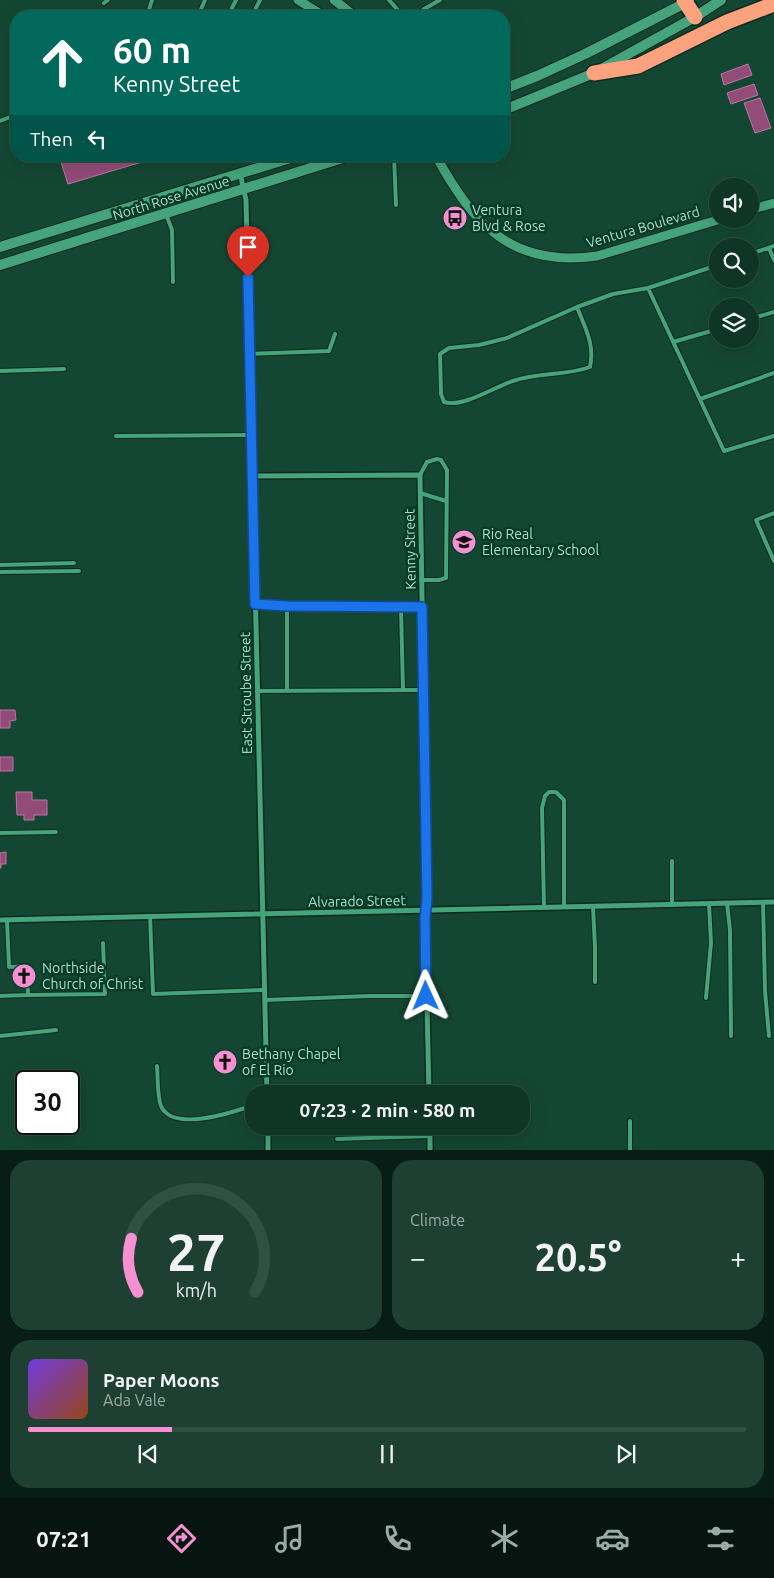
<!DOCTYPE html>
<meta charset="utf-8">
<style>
body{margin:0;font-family:Ubuntu,sans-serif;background:#1d4032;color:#f1f3f6;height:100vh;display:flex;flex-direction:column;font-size:19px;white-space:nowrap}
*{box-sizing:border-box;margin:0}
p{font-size:16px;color:#9baba7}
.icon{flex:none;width:28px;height:28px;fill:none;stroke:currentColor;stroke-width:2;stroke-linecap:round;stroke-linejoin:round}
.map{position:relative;height:1150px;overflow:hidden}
.panel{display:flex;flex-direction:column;gap:10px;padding:10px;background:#081d15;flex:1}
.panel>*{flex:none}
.guide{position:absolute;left:10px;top:10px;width:500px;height:152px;border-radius:20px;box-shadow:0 5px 20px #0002,0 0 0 1px #2f5043;background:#00695c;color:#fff;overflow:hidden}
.fabs{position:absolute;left:709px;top:178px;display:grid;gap:10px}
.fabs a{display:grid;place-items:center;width:50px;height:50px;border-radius:50%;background:#0f3526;box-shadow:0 5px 20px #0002,0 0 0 1px #2f5043;font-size:25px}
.speed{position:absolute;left:15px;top:1070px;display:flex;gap:10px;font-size:25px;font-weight:700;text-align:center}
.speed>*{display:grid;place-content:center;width:65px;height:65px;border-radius:50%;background:#0f3526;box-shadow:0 5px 20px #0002,0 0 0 1px #2f5043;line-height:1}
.speed .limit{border:2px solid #111;border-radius:8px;background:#fff;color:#111}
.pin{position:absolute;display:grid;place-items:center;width:42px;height:42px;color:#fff;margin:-51px -21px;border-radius:50% 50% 50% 0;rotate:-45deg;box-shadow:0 0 5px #0007}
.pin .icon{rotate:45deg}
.me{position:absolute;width:55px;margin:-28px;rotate:359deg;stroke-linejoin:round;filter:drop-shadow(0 0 4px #0008)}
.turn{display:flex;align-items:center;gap:18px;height:105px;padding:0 20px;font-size:22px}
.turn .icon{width:65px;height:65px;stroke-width:2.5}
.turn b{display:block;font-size:35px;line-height:42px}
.then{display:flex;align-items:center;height:48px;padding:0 20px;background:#0003;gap:10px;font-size:19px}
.big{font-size:38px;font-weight:700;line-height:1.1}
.panel .widget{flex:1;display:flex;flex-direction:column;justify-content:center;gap:8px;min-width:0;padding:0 18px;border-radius:20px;background:#1d4032}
.panel .dial{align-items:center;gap:0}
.dial svg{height:130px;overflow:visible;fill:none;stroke:#2f5043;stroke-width:7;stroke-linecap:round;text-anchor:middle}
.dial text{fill:#f1f3f6;stroke:none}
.song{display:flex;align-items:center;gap:15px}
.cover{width:60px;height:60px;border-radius:8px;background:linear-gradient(135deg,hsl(260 70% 55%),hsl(20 70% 35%))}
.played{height:5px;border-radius:2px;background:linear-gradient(90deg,#f690d0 20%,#2f5043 20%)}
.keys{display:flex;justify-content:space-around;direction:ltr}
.heat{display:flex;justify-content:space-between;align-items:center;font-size:28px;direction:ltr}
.panel .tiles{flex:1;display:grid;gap:10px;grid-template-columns:1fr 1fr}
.widget:last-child{grid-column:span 2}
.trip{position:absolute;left:245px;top:1085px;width:285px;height:50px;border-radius:20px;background:#0f3526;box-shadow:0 5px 20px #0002,0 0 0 1px #2f5043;font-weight:700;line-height:50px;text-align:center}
.tab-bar{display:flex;height:80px;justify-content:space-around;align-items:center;background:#06150f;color:#9baba7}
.tab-bar .icon{width:35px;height:35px}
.tab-bar .on{color:#f690d0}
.tab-bar b{font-size:22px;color:#f1f3f6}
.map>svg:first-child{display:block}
.building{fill:#914c78;stroke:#be75a2}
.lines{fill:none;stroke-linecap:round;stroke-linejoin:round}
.service-casing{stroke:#0c2a1d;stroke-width:6}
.minor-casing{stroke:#0c2a1d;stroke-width:8}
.tertiary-casing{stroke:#0c2a1d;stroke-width:11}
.secondary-casing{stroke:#0c2a1d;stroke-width:12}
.motorway-casing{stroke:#0c2a1d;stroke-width:18}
.service{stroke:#45a47c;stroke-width:4}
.minor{stroke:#45a47c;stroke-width:5}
.tertiary{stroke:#45a47c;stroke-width:9}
.secondary{stroke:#45a47c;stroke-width:10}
.motorway{stroke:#fca27e;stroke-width:15}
.route-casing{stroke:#114b97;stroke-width:12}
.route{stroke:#1a73e8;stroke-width:9}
.labels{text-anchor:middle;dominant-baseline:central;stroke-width:5;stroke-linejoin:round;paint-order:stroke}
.street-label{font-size:14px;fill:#b2dec8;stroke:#053d28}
.poi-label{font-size:14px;fill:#b2dec8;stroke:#053d28;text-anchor:start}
</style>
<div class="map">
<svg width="774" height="1151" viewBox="0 0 774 1151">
<rect width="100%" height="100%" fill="#144733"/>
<path class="building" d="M 748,64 L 752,75 L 724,85 L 721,74 Z
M 754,84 L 758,95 L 731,104 L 727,93 Z
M 760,98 L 771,128 L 755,133 L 744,103 Z
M 59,156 L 162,156 L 68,184 Z
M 0,710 L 15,710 L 16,720 L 10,721 L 10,728 L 0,728 Z
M 0,757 L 13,757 L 13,771 L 0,771 Z
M 16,792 L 32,792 L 32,800 L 47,800 L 47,815 L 34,815 L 34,820 L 24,820 L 24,815 L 17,815 Z
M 6,852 L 6,864 L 1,864 L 1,868 L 0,868 L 0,853 Z"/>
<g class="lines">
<defs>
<path id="service" d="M 389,0 L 403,16
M 104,3 L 108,0
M 147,16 L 152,0
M 198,16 L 205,0
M 228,16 L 236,0
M 252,16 L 260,0
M 415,16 L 424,9 L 440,0
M 15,55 L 16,61
M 0,121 L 16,115
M 394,156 L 396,205
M 166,214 L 172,230 L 173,282
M 769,248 L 774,260
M 750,254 L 774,246
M 648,288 L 724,451 L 774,436
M 577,307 C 585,328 595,344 590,367 C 566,376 538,372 513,381 C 494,387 463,408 444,402 L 441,394 L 440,354 L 449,348 L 479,345 L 507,338 L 577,307 L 613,294 L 648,288 L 718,265
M 750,319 L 774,312
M 673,342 L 718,329
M 249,354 L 329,351 L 335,334
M 0,371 L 64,369
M 700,399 L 774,373
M 116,436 L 251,435
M 420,475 L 427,462 L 437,459 L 441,460 L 447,470 L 446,578 L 439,580 L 421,580
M 420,493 L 446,501
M 774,513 L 756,520 L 774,561
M 0,565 L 74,563
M 0,572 L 79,571
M 255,604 L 287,606 L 421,607
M 401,607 L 403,690
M 257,691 L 423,690
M 287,691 L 287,606
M 0,833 L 56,832
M 672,861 L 672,905
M 763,902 L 765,991 L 769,1036
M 727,903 L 730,930 L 731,1036
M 593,907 L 595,947 L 595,982
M 544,908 L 542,808 L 545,796 L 549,792 L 556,792 L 564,800 L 564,907
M 150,916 L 153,994 L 264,990
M 28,995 L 105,994 L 103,943
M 0,996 L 28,995 L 27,966 L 9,967 L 7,920
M 706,998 L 711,943 L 709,904
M 265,1000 L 369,996 L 417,996
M 0,1036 L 56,1030
M 157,1066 C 158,1077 157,1100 162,1108 C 176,1132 234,1112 254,1105
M 337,1139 L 430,1136
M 630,1151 L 630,1121"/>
<path id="minor" d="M 240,173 L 246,200 L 267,1094
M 252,476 L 420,475 L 427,899 L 425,918 L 429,1094
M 0,920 L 774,902
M 268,1126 L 268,1151
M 430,1126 L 430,1151"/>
<path id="tertiary" d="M 298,0 L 324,16
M 334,0 L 355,16
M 436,156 C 474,225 512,268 597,256 L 721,219
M 750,210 L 774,203"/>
<path id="secondary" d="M 504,89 L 537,76 L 585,54 L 689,1
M 504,110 L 594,73 L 695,17 L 721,0
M 0,247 L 297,156
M 0,265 L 349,156"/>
<path id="motorway" d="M 684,0 L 695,17
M 594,73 L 638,66 L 727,22 L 774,4"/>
</defs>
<use href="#service" class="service-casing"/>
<use href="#minor" class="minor-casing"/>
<use href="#tertiary" class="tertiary-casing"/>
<use href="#secondary" class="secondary-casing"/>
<use href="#motorway" class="motorway-casing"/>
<use href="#service" class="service"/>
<use href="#minor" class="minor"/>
<use href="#tertiary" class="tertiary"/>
<use href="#secondary" class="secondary"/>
<use href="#motorway" class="motorway"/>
</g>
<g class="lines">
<defs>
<path id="route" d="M 248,277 L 255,604 L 287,606 L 422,607 L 427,899 L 425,918 L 426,996"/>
</defs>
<use href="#route" class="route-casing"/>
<use href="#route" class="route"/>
</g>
<defs>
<symbol id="bus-disc" viewBox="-11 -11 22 22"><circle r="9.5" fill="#f690d0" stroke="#053d28"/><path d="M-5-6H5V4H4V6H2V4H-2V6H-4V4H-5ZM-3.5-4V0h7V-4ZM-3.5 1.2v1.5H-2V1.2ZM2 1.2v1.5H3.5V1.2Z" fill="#111"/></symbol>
<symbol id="school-disc" viewBox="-11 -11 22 22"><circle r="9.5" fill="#f690d0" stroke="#053d28"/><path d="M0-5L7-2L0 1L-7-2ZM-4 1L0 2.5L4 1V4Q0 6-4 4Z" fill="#111"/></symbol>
<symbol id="church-disc" viewBox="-11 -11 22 22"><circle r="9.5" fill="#f690d0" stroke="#053d28"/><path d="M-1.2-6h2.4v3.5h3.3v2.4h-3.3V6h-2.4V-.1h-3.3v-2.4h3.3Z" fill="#111"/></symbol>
</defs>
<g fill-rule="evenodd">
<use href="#bus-disc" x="441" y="204" width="28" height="28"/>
<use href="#school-disc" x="450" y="528" width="28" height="28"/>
<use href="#church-disc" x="10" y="962" width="28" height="28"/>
<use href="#church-disc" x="211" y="1048" width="28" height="28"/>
</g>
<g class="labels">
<g class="street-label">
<text transform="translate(171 198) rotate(-17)">North Rose Avenue</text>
<text transform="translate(643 227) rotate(-16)">Ventura Boulevard</text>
<text transform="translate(410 549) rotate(-91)">Kenny Street</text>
<text transform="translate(246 693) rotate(-91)">East Stroube Street</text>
<text transform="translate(357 901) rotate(-1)">Alvarado Street</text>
</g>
<g class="poi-label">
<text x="472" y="210">Ventura<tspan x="472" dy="16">Blvd &amp; Rose</tspan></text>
<text x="482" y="534">Rio Real<tspan x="482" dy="16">Elementary School</tspan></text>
<text x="42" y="968">Northside<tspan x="42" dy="16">Church of Christ</tspan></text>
<text x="242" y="1054">Bethany Chapel<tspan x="242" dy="16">of El Rio</tspan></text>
</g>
</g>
</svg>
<div class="fabs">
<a><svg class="icon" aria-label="sound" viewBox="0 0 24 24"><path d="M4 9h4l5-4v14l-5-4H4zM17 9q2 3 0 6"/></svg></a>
<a><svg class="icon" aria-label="search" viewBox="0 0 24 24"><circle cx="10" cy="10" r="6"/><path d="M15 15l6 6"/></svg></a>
<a><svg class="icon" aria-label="layers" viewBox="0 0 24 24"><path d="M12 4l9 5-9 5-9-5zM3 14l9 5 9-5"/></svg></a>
</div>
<div class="speed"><div class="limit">30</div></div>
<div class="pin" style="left:248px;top:277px;background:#d93025"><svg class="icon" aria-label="arrive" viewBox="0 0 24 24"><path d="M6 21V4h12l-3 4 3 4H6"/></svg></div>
<svg class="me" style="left:426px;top:996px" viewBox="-20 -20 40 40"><path d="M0-17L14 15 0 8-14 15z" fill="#1a73e8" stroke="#fff" stroke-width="4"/></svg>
<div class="trip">07:23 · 2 min · 580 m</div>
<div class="guide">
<div class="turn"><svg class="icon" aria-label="ahead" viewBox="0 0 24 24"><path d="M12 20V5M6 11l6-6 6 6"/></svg><div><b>60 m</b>Kenny Street</div></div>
<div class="then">Then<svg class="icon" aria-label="left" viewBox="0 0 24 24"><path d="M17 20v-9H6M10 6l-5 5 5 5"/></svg></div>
</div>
</div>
<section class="panel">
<div class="tiles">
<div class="widget dial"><svg viewBox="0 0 100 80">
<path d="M14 69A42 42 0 1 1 86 69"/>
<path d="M14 69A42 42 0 0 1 10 36" stroke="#f690d0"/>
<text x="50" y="56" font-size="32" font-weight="700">27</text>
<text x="50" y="72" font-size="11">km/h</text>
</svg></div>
<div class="widget"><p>Climate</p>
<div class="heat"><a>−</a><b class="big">20.5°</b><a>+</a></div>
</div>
<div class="widget">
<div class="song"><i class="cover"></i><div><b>Paper Moons</b><p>Ada Vale</p></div></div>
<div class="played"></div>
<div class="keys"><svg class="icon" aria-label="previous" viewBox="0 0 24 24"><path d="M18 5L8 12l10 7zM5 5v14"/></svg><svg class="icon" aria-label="pause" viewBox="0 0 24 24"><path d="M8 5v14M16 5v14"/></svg><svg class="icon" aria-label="next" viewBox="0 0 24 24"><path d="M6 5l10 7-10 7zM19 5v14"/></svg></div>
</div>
</div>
</section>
<nav class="tab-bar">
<b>07:21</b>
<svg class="icon on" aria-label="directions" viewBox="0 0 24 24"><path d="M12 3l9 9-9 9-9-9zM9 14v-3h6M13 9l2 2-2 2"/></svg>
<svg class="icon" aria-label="music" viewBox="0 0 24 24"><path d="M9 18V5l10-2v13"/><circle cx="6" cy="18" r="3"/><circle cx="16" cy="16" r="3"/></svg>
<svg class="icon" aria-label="phone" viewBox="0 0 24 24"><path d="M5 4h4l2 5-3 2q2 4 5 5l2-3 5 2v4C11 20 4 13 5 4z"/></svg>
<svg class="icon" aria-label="climate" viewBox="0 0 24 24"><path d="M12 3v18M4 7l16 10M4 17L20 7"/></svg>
<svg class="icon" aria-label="car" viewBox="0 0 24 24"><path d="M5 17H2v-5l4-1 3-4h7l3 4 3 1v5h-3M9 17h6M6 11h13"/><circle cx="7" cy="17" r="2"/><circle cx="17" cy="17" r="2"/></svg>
<svg class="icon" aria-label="filters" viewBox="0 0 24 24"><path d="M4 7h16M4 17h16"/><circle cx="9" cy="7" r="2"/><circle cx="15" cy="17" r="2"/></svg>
</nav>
